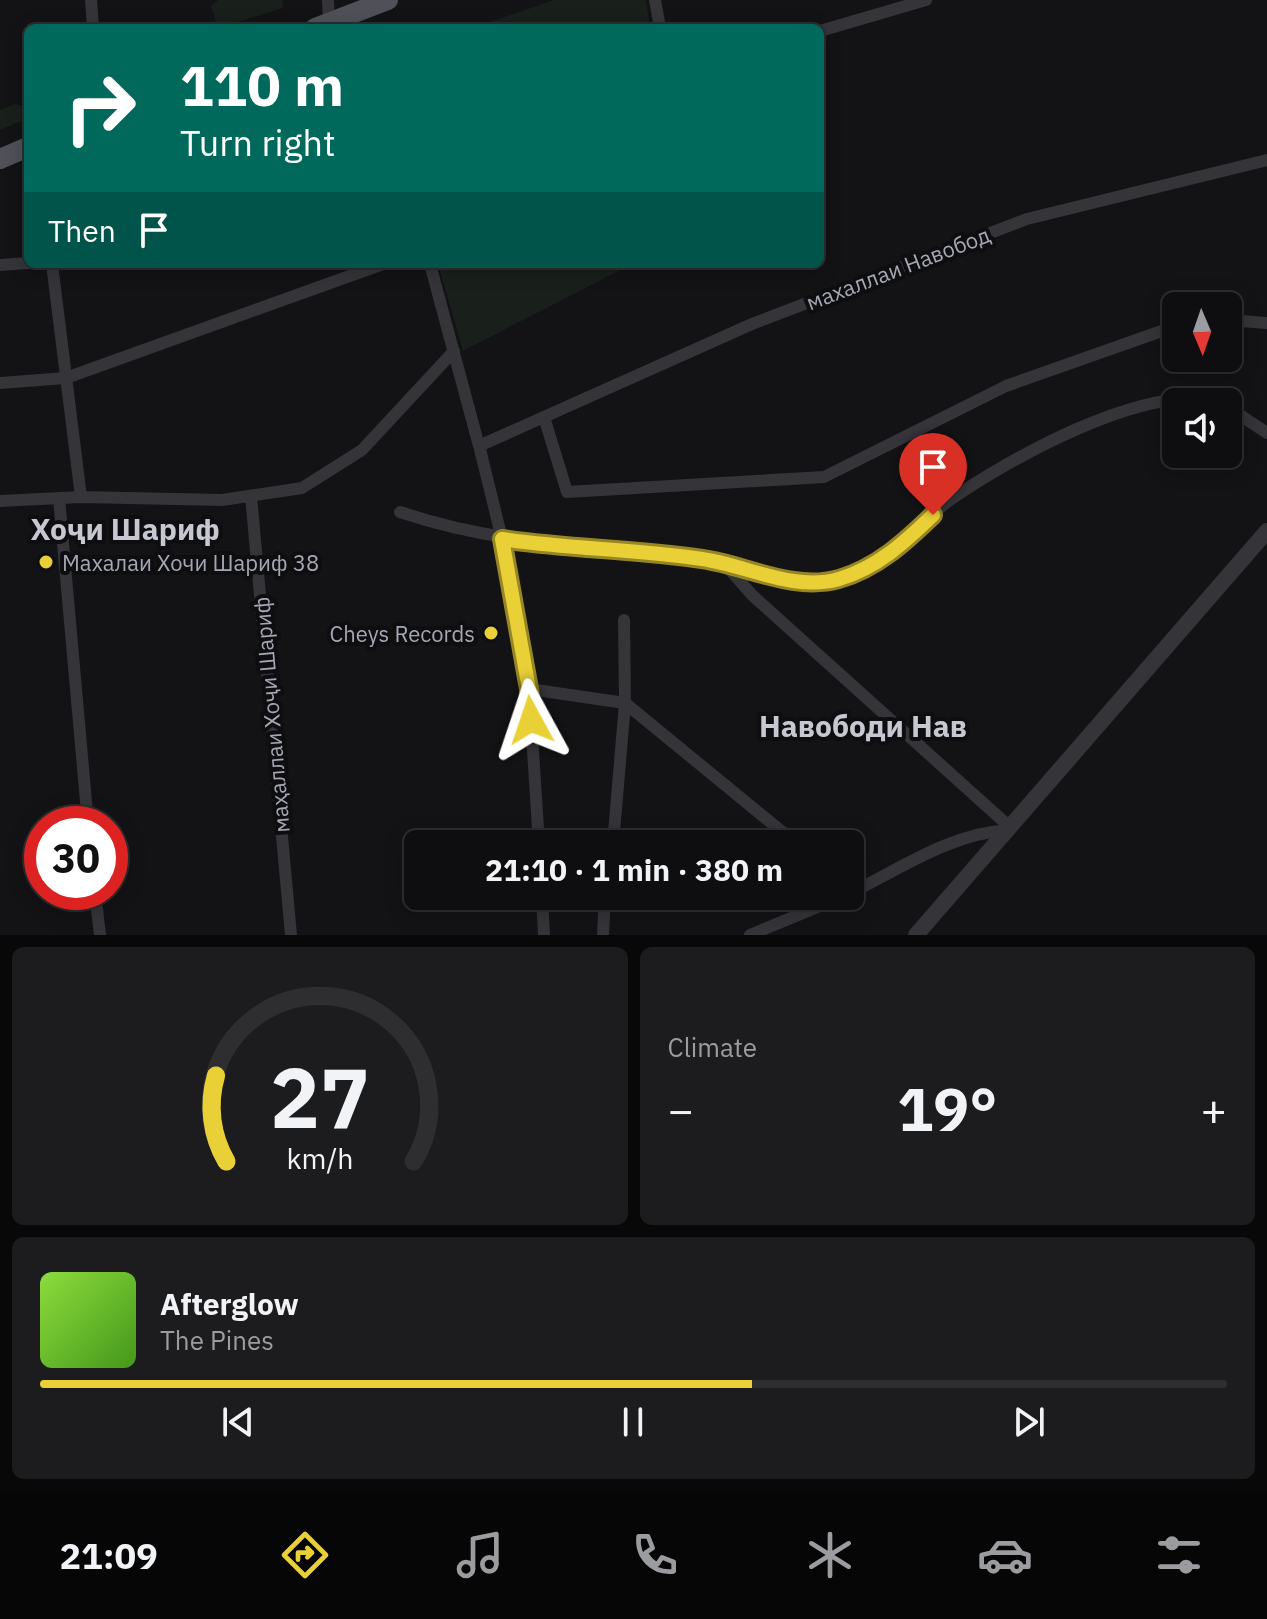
<!DOCTYPE html>
<meta charset="utf-8">
<style>
body{margin:0;font-family:"IBM Plex Sans",sans-serif;background:#1c1c1e;color:#f1f3f6;height:100vh;display:flex;flex-direction:column;font-size:30px;white-space:nowrap}
*{box-sizing:border-box;margin:0}
p{font-size:26px;color:#9b9c9f}
.icon{flex:none;width:44px;height:44px;fill:none;stroke:currentColor;stroke-width:2;stroke-linecap:round;stroke-linejoin:round}
.map{position:relative;height:935px;overflow:hidden}
.details{display:flex;flex-direction:column;gap:12px;padding:12px;background:#080809;flex:1}
.details>*{flex:none}
.top-card{position:absolute;left:24px;top:24px;width:800px;height:244px;border-radius:12px;box-shadow:0 4px 20px #0003,0 0 0 2px #2e2e30;background:#00695c;color:#fff;overflow:hidden}
.needle{width:52px;rotate:178deg}
.fabs{position:absolute;left:1162px;top:292px;display:grid;gap:16px}
.fabs a{display:grid;place-items:center;width:80px;height:80px;border-radius:12px;background:#0e0e10;box-shadow:0 4px 20px #0003,0 0 0 2px #2e2e30;font-size:40px}
.speed{position:absolute;left:24px;top:806px;display:flex;gap:16px;font-size:40px;font-weight:700;text-align:center}
.speed>*{display:grid;place-content:center;width:104px;height:104px;border-radius:50%;background:#0e0e10;box-shadow:0 4px 20px #0003,0 0 0 2px #2e2e30;line-height:1}
.speed .limit{border:12px solid #d22;background:#fff;color:#111}
.pin{position:absolute;display:grid;place-items:center;width:68px;height:68px;color:#fff;margin:-82px -34px;border-radius:50% 50% 50% 0;rotate:-45deg;box-shadow:0 0 8px #0007}
.pin .icon{rotate:45deg}
.me{position:absolute;width:88px;margin:-44px;rotate:355deg;stroke-linejoin:round;filter:drop-shadow(0 0 6px #0008)}
.turn{display:flex;align-items:center;gap:28px;height:168px;padding:0 24px;font-size:36px}
.turn .icon{width:104px;height:104px;stroke-width:2.5}
.turn b{display:block;font-size:56px;line-height:68px}
.then{display:flex;align-items:center;height:76px;padding:0 24px;background:#0003;gap:16px;font-size:30px}
.big{font-size:60px;font-weight:800;line-height:1.1}
.details .card{flex:1;display:flex;flex-direction:column;justify-content:center;gap:12px;min-width:0;padding:0 28px;border-radius:12px;background:#1c1c1e}
.details .dial{align-items:center;gap:0}
.dial svg{height:208px;overflow:visible;fill:none;stroke:#2e2e30;stroke-width:7;stroke-linecap:round;text-anchor:middle}
.dial text{fill:#f1f3f6;stroke:none}
.song{display:flex;align-items:center;gap:24px}
.cover{width:96px;height:96px;border-radius:12px;background:linear-gradient(135deg,hsl(90 70% 55%),hsl(100 70% 35%))}
.played{height:8px;border-radius:4px;background:linear-gradient(90deg,#e9d037 60%,#2e2e30 60%)}
.keys{display:flex;justify-content:space-around;direction:ltr}
.heat{display:flex;justify-content:space-between;align-items:center;font-size:44px;direction:ltr}
.details .tiles{flex:1;display:grid;gap:12px;grid-template-columns:1fr 1fr}
.card:last-child{grid-column:span 2}
.trip{position:absolute;left:404px;top:830px;width:460px;height:80px;border-radius:12px;background:#0e0e10;box-shadow:0 4px 20px #0003,0 0 0 2px #2e2e30;font-weight:800;line-height:80px;text-align:center}
.dock{display:flex;height:128px;justify-content:space-around;align-items:center;background:#060606;color:#9b9c9f}
.dock .icon{width:56px;height:56px}
.dock .current{color:#e9d037}
.dock b{font-size:36px;color:#f1f3f6}
.map>svg:first-child{display:block}
.green{fill:#191f1b}
.lines{fill:none;stroke-linecap:round;stroke-linejoin:round}
.minor{stroke:#343439;stroke-width:12}
.tertiary{stroke:#343439;stroke-width:16}
.primary{stroke:#505158;stroke-width:20}
.route-casing{stroke:#978724;stroke-width:20}
.route{stroke:#e9d037;stroke-width:14}
.poi-dot{fill:#e9d037;stroke:#0e0e10;stroke-width:3}
.labels{text-anchor:middle;dominant-baseline:central;stroke-width:8;stroke-linejoin:round;paint-order:stroke}
.street-label{font-size:22px;fill:#a5a7b4;stroke:#0e0e10}
.poi-label{font-size:22px;fill:#a5a7b4;stroke:#0e0e10;text-anchor:start}
.district-label{font-size:30px;font-weight:bold;fill:#c6c7d1;stroke:#0e0e10}
</style>
<div class="map">
<svg width="1267" height="935" viewBox="0 0 1267 935">
<rect width="100%" height="100%" fill="#131315"/>
<path class="green" d="M 218,0 L 282,0 L 283,8 L 218,28 L 211,6 Z
M 554,0 L 646,0 L 650,28 L 472,28 Z
M 15,104 L 28,107 L 28,118 L 0,130 L 0,110 Z
M 438,264 L 632,264 L 463,351 Z"/>
<g class="lines">
<path class="minor" d="M 91,0 L 93,28
M 328,0 L 329,23
M 655,0 L 660,28
M 820,31 L 926,0
M 52,264 L 81,497
M 430,264 L 479,446 L 752,324 L 1027,219 L 1267,160
M 0,265 L 28,263
M 1228,320 L 1267,323
M 0,383 L 66,378 L 383,264
M 1228,407 L 1267,433
M 544,417 L 567,492 L 824,477 L 1006,386 L 1176,326
M 478,441 L 502,539 L 529,689 L 625,703 L 797,844
M 251,496 L 291,935
M 59,498 L 88,824
M 0,501 L 81,497 L 222,500 L 302,488 L 362,450 L 454,351
M 400,512 C 501,546 596,546 700,558 C 745,564 790,591 837,580 C 886,567 911,528 950,500 C 1009,459 1146,382 1217,402
M 725,564 L 752,595 L 1011,828
M 529,689 L 539,844
M 613,844 L 625,703 L 624,620
M 850,887 L 855,891 C 904,866 953,833 1009,830
M 95,892 L 100,935
M 542,896 L 544,935
M 603,935 L 605,896
M 750,935 L 844,896"/>
<path class="tertiary" d="M 916,935 L 1267,531"/>
<path class="primary" d="M 315,28 L 388,0
M 0,159 L 28,147"/>
</g>
<g class="lines">
<defs>
<path id="route" d="M 531,720 L 529,689 L 502,539 C 568,549 636,549 702,559 C 746,565 793,592 839,579 C 877,568 905,542 933,515"/>
</defs>
<use href="#route" class="route-casing"/>
<use href="#route" class="route"/>
</g>
<g class="poi-dot">
<circle cx="46" cy="562" r="8"/>
<circle cx="491" cy="633" r="8"/>
</g>
<g class="labels">
<g class="street-label">
<text transform="translate(898 268) rotate(-21)">махаллаи Навобод</text>
<text transform="translate(271 715) rotate(-95)">маҳаллаи Хоҷи Шариф</text>
</g>
<g class="poi-label">
<text x="62" y="562">Махалаи Хочи Шариф 38</text>
<text x="475" y="633" text-anchor="end">Cheys Records</text>
</g>
<g class="district-label">
<text x="125" y="528">Хоҷи Шариф</text>
<text x="863" y="725">Навободи Нав</text>
</g>
</g>
</svg>
<div class="fabs">
<a><svg class="needle" viewBox="-14 -14 28 28"><path d="M0-13l5 13h-10z" fill="#e53935"/><path d="M0 13l5-13h-10z" fill="#9b9c9f"/></svg></a>
<a><svg class="icon" aria-label="sound" viewBox="0 0 24 24"><path d="M4 9h4l5-4v14l-5-4H4zM17 9q2 3 0 6"/></svg></a>
</div>
<div class="speed"><div class="limit">30</div></div>
<div class="pin" style="left:933px;top:515px;background:#d93025"><svg class="icon" aria-label="arrive" viewBox="0 0 24 24"><path d="M6 21V4h12l-3 4 3 4H6"/></svg></div>
<svg class="me" style="left:531px;top:720px" viewBox="-20 -20 40 40"><path d="M0-17L14 15 0 8-14 15z" fill="#e9d037" stroke="#fff" stroke-width="4"/></svg>
<div class="trip">21:10 · 1 min · 380 m</div>
<div class="top-card">
<div class="turn"><svg class="icon" aria-label="right" viewBox="0 0 24 24"><path d="M7 20v-9h11M14 6l5 5-5 5"/></svg><div><b>110 m</b>Turn right</div></div>
<div class="then">Then<svg class="icon" aria-label="arrive" viewBox="0 0 24 24"><path d="M6 21V4h12l-3 4 3 4H6"/></svg></div>
</div>
</div>
<section class="details">
<div class="tiles">
<div class="card dial"><svg viewBox="0 0 100 80">
<path d="M14 69A42 42 0 1 1 86 69"/>
<path d="M14 69A42 42 0 0 1 10 36" stroke="#e9d037"/>
<text x="50" y="56" font-size="32" font-weight="700">27</text>
<text x="50" y="72" font-size="11">km/h</text>
</svg></div>
<div class="card"><p>Climate</p>
<div class="heat"><a>−</a><b class="big">19°</b><a>+</a></div>
</div>
<div class="card">
<div class="song"><i class="cover"></i><div><b>Afterglow</b><p>The Pines</p></div></div>
<div class="played"></div>
<div class="keys"><svg class="icon" aria-label="previous" viewBox="0 0 24 24"><path d="M18 5L8 12l10 7zM5 5v14"/></svg><svg class="icon" aria-label="pause" viewBox="0 0 24 24"><path d="M8 5v14M16 5v14"/></svg><svg class="icon" aria-label="next" viewBox="0 0 24 24"><path d="M6 5l10 7-10 7zM19 5v14"/></svg></div>
</div>
</div>
</section>
<nav class="dock">
<b>21:09</b>
<svg class="icon current" aria-label="directions" viewBox="0 0 24 24"><path d="M12 3l9 9-9 9-9-9zM9 14v-3h6M13 9l2 2-2 2"/></svg>
<svg class="icon" aria-label="music" viewBox="0 0 24 24"><path d="M9 18V5l10-2v13"/><circle cx="6" cy="18" r="3"/><circle cx="16" cy="16" r="3"/></svg>
<svg class="icon" aria-label="phone" viewBox="0 0 24 24"><path d="M5 4h4l2 5-3 2q2 4 5 5l2-3 5 2v4C11 20 4 13 5 4z"/></svg>
<svg class="icon" aria-label="climate" viewBox="0 0 24 24"><path d="M12 3v18M4 7l16 10M4 17L20 7"/></svg>
<svg class="icon" aria-label="car" viewBox="0 0 24 24"><path d="M5 17H2v-5l4-1 3-4h7l3 4 3 1v5h-3M9 17h6M6 11h13"/><circle cx="7" cy="17" r="2"/><circle cx="17" cy="17" r="2"/></svg>
<svg class="icon" aria-label="filters" viewBox="0 0 24 24"><path d="M4 7h16M4 17h16"/><circle cx="9" cy="7" r="2"/><circle cx="15" cy="17" r="2"/></svg>
</nav>
